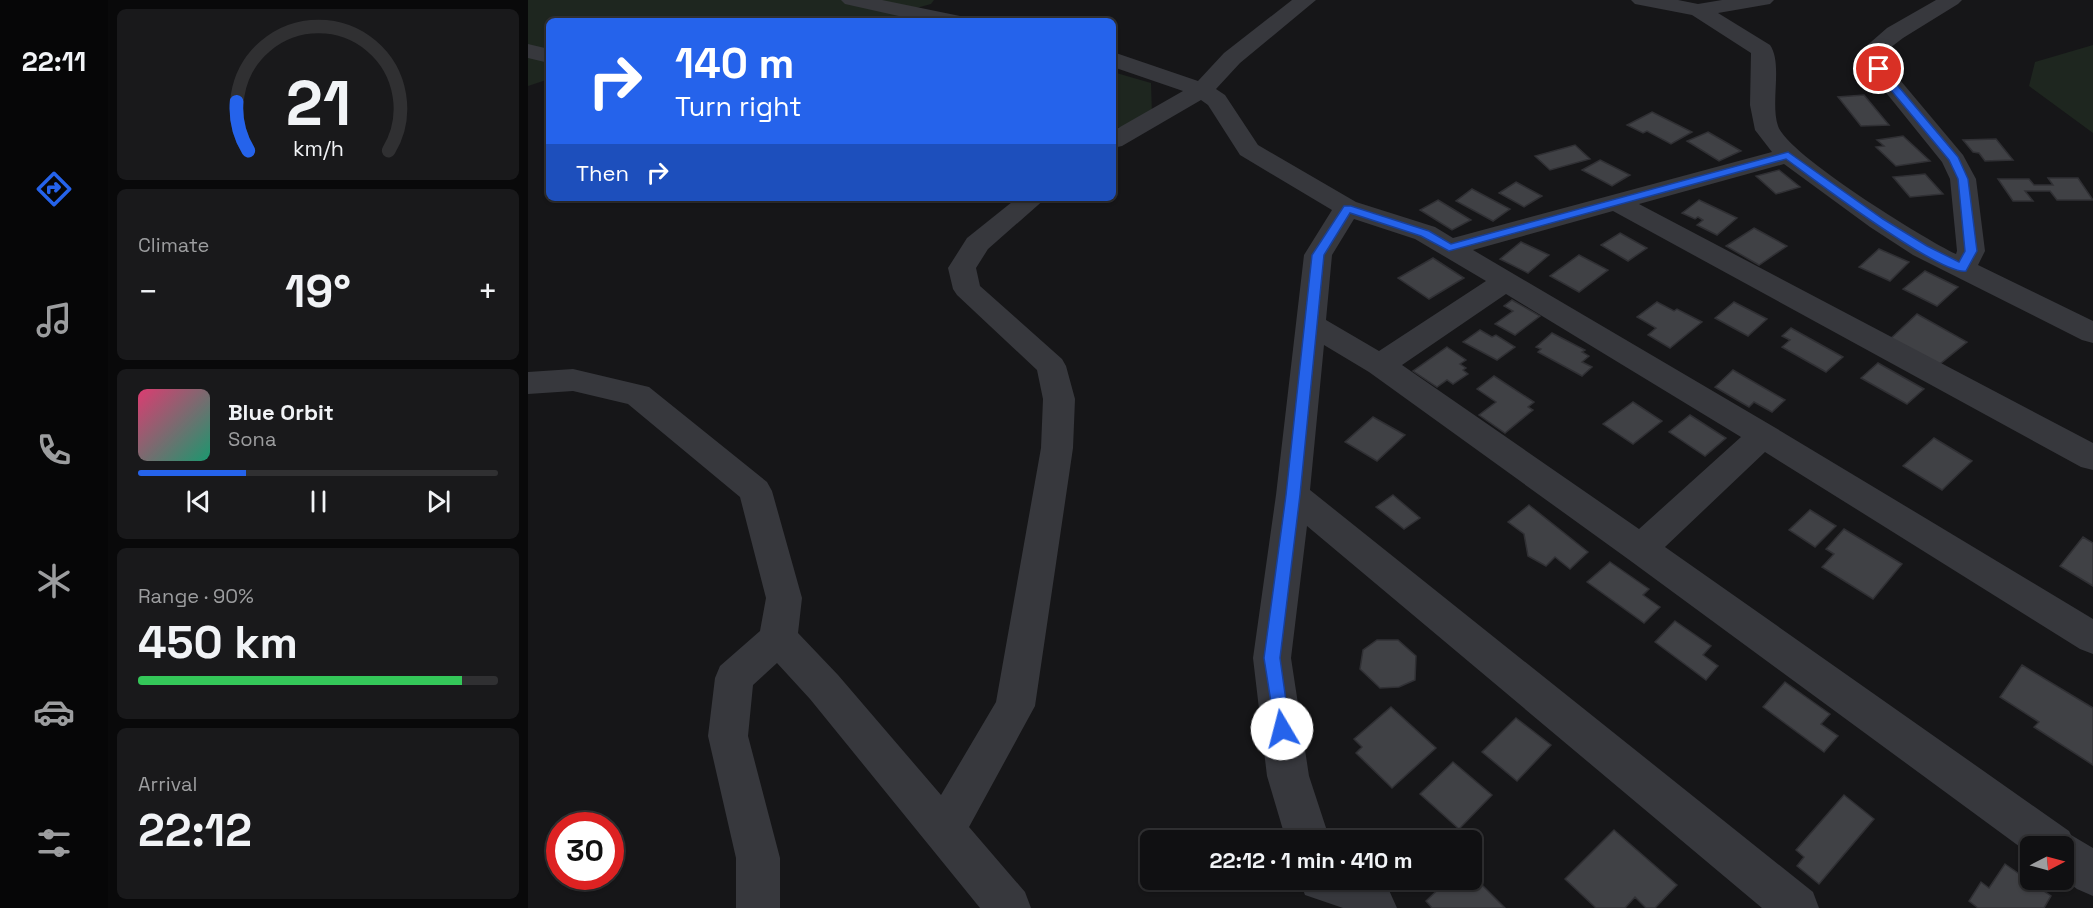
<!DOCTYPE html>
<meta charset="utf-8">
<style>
body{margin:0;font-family:"Space Grotesk",sans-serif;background:#19191b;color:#f1f3f6;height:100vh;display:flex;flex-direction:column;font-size:22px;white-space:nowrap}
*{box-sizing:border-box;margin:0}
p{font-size:20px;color:#9c9d9f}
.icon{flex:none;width:33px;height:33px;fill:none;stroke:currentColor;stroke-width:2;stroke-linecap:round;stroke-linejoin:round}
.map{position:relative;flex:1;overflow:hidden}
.panel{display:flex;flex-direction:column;gap:9px;padding:9px;background:#09090a;width:420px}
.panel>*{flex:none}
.hud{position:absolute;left:18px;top:18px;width:570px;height:183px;border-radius:9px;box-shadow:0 2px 4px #0004,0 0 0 2px #303032;background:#2563eb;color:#fff;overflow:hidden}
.needle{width:39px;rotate:84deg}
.fabs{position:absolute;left:1492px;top:836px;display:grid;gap:12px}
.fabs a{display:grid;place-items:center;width:54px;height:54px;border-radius:9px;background:#101012;box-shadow:0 2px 4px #0004,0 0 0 2px #303032;font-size:30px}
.speed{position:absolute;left:18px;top:812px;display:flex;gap:12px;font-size:30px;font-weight:700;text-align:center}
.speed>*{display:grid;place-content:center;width:78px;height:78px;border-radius:50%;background:#101012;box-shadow:0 2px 4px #0004,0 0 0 2px #303032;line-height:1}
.speed .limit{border:9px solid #d22;background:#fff;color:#111}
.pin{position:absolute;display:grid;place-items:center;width:51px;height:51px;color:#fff;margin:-26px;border:3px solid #fff;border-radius:50%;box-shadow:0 2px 6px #0007}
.me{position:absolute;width:66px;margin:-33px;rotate:352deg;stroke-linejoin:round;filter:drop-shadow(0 0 4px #0008)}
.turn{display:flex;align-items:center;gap:21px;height:126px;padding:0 30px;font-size:27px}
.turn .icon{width:78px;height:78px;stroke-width:2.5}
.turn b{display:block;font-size:42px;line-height:51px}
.then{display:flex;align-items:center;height:57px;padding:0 30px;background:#0003;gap:12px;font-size:22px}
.big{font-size:45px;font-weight:700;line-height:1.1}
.panel .widget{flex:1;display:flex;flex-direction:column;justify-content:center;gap:9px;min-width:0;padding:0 21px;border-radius:9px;background:#19191b}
.panel .dial{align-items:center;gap:0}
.dial svg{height:156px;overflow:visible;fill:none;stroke:#303032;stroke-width:7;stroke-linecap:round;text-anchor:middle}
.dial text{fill:#f1f3f6;stroke:none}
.song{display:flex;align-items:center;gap:18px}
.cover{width:72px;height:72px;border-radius:9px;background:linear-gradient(135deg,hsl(340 70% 55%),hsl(160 70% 35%))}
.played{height:6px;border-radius:3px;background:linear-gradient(90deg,#2563eb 30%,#303032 30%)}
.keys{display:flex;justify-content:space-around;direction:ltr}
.heat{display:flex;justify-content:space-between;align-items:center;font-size:33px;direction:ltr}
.charge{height:9px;border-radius:4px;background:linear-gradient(90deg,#34c759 90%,#303032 0)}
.trip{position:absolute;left:612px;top:830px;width:342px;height:60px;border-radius:9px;background:#101012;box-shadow:0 2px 4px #0004,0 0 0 2px #303032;font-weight:700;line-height:60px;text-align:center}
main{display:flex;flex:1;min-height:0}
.dock{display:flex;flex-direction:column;width:108px;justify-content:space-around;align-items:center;background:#060607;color:#9c9d9f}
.dock .icon{width:42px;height:42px}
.dock .active{color:#2563eb}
.dock b{font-size:27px;color:#f1f3f6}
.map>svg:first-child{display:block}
.green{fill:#1e261f}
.building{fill:#404145;stroke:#303034;stroke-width:1.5}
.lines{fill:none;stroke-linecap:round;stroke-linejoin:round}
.minor{fill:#37383d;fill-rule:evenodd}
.route{fill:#2563eb;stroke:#184099;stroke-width:1.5}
</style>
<main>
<nav class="dock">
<b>22:11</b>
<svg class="icon active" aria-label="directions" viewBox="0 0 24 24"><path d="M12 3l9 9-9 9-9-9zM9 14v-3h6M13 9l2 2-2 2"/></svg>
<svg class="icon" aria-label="music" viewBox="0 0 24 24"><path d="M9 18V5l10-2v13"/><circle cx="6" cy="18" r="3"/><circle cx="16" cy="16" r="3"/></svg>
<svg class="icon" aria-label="phone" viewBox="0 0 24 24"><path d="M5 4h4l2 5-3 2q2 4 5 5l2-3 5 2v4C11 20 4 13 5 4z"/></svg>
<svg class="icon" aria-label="climate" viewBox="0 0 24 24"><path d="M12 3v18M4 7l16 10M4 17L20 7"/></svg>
<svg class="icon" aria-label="car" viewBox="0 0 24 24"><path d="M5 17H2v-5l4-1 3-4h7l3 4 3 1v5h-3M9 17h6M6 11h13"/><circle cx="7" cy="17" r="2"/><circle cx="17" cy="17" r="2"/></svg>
<svg class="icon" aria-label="filters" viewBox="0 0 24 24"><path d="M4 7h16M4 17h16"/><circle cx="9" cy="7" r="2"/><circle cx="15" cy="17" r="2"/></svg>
</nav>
<section class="panel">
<div class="widget dial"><svg viewBox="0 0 100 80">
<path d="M14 69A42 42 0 1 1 86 69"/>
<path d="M14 69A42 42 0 0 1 8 44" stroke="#2563eb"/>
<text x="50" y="56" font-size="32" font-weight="700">21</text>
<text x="50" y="72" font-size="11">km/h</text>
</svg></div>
<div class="widget"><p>Climate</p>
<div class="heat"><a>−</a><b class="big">19°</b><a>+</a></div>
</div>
<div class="widget">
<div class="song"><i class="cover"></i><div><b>Blue Orbit</b><p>Sona</p></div></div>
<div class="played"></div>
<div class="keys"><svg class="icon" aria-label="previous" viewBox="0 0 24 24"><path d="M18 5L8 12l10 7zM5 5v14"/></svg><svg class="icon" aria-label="pause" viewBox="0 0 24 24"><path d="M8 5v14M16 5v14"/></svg><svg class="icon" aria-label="next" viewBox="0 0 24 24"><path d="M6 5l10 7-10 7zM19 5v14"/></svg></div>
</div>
<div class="widget"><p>Range · 90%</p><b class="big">450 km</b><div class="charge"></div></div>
<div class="widget"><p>Arrival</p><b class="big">22:12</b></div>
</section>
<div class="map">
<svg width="1565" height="908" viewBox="0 0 1565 908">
<rect width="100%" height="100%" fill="#161618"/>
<path class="green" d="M 0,0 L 406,0 L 403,4 L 374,12 L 378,21 L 21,21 L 21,79 L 0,86 Z
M 1565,45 L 1565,133 L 1501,86 L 1507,62 Z
M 585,72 L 623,83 L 624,115 L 602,128 L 585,127 Z"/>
<path class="building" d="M 1336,95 L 1361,125 L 1333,126 L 1310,97 Z
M 1124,112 L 1164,132 L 1143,144 L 1119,131 L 1115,133 L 1099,125 Z
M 1180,132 L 1213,151 L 1191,161 L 1159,141 Z
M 1375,136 L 1402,161 L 1368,166 L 1348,147 L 1356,146 L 1349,140 Z
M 1468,139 L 1485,160 L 1457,161 L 1451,153 L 1445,152 L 1435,140 Z
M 1047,145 L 1062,159 L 1022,170 L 1007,156 Z
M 1072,160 L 1102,175 L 1084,186 L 1054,170 Z
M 1251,170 L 1272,187 L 1248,194 L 1228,176 Z
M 1397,174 L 1415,194 L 1382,197 L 1365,177 Z
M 1520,178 L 1550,178 L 1565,200 L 1529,200 L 1522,191 L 1497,191 L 1505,201 L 1485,201 L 1470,179 L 1501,179 L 1506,185 L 1525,185 Z
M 988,182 L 1014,196 L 996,207 L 971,193 Z
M 944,189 L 982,209 L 965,221 L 928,201 Z
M 910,200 L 943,220 L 924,230 L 892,210 Z
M 1171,200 L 1209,218 L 1189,235 L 1169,225 L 1175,220 L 1170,217 L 1167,219 L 1154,213 Z
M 1226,228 L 1259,246 L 1231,265 L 1198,246 Z
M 1092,233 L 1119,248 L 1100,261 L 1073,245 Z
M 993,242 L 1021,255 L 1000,273 L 972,259 Z
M 1351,249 L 1381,262 L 1362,281 L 1331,267 Z
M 1051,255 L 1080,270 L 1051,292 L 1022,276 Z
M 905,258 L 936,278 L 901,299 L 870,278 Z
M 1397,271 L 1430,287 L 1409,306 L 1375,289 Z
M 984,300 L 1012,316 L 987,335 L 967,324 L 985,311 L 976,306 Z
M 1129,302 L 1146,311 L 1149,309 L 1174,322 L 1142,348 L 1120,335 L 1128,328 L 1109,317 Z
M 1206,302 L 1239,319 L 1220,336 L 1187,318 Z
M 1389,314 L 1439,342 L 1408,367 L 1361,340 Z
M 1263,328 L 1315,357 L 1298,372 L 1254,347 L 1262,340 L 1254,336 Z
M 952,330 L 964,337 L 968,335 L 987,347 L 969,360 L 935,342 Z
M 1024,333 L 1057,350 L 1054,352 L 1061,356 L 1054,362 L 1064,367 L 1054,376 L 1010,352 L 1013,349 L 1008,347 Z
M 919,347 L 938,360 L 932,364 L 938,368 L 935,370 L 940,374 L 925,384 L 919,380 L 909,387 L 885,371 Z
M 1350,363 L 1396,389 L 1379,404 L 1333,378 Z
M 1205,370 L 1257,400 L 1244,412 L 1226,402 L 1221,407 L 1187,387 Z
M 966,376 L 1006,402 L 1000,407 L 1005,410 L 977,433 L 951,415 L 968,402 L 949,389 Z
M 1105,402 L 1134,421 L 1105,444 L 1075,424 Z
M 1162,415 L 1198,438 L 1177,456 L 1141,432 Z
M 845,417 L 877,435 L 849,461 L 817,442 Z
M 1406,438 L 1444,461 L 1414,490 L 1375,466 Z
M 865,495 L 892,518 L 876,529 L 848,507 Z
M 1001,505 L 1060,552 L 1042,569 L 1027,557 L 1018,566 L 1000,556 L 996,534 L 980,522 Z
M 1282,510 L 1308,526 L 1287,547 L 1261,530 Z
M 1316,529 L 1374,564 L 1345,599 L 1294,567 L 1306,554 L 1298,549 Z
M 1555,537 L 1565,543 L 1565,586 L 1532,566 Z
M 1082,562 L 1121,589 L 1115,595 L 1132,607 L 1116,623 L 1059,582 Z
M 1147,621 L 1183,646 L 1175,655 L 1190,666 L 1178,680 L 1127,642 Z
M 849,640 L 870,640 L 888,656 L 887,680 L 871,687 L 852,688 L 832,669 L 835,650 Z
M 1494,665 L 1565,708 L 1565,765 L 1506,727 L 1511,722 L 1472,697 Z
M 1257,682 L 1302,714 L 1293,724 L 1310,736 L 1296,752 L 1235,707 Z
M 863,707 L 908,748 L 864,788 L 828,753 L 834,747 L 826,739 Z
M 988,718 L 1023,745 L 989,781 L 954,752 Z
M 925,762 L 964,795 L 931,829 L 892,794 Z
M 1316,795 L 1346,819 L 1291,884 L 1269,866 L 1276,857 L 1268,850 Z
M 1086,830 L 1149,885 L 1127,908 L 1118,908 L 1107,897 L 1097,908 L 1068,908 L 1037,879 Z
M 1477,864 L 1523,896 L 1516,908 L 1450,908 L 1441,901 L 1453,882 L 1461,888 Z
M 944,875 L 977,908 L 904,908 L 898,901 L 921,879 L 944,879 Z"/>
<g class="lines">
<path class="minor" d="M 313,0 L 354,0 L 432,16 L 435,21 L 393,21 L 317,4 Z
M 764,0 L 788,0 L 712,63 L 688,89 L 697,95 L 730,145 L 828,202 L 907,227 L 925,238 L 1244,152 L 1227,130 L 1222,105 L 1223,53 L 1164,15 L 1107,4 L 1103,0 L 1150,0 L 1170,4 L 1194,0 L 1246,0 L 1242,4 L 1190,13 L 1242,45 C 1255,64 1242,102 1250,126 C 1260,155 1396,239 1428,254 L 1429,251 L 1422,179 L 1414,162 L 1343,74 L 1335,49 L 1359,28 L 1408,0 L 1434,0 L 1430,4 L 1375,38 L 1358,51 L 1362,68 L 1435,155 L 1448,179 L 1457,251 L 1450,265 L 1565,321 L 1565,343 L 1554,340 L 1385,255 L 1342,227 L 1256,164 L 1111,204 L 1565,443 L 1565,470 L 1553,467 L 1085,211 L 945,250 L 1246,427 L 1565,619 L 1565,654 L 1552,649 L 1237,452 L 1137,547 L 1541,831 L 1543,835 L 1565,848 L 1565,896 L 1549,889 L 1536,879 L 1536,846 L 1503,846 L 1503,855 L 1100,559 L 841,372 L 796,345 L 782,490 L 1285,892 L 1291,908 L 1234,908 L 779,526 L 763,658 L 781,776 L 802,840 L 758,840 L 739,776 L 725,658 L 748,495 L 776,255 L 804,210 L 712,155 L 680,105 L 673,100 L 594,146 L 585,148 L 585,131 L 655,91 L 585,67 L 585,52 L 670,81 L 696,53 ZM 826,219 L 887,239 L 958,281 L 851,351 L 798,320 L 804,255 ZM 978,294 L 1213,437 L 1111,529 L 874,365 Z
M 0,44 L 21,49 L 21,63 L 0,58 Z
M 489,198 L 518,198 L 460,249 L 448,268 L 452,286 L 534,359 L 538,366 L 547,399 L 545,448 L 507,706 L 441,827 L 497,892 L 503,908 L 452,908 L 282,699 L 249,663 L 225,685 L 220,736 L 252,858 L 252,908 L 208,908 L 208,858 L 180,736 L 187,678 L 192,666 L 232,631 L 238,598 L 212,497 L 100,404 L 45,391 L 0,394 L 0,372 L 45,369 L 121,387 L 239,482 L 244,491 L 274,598 L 270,633 L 310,675 L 413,795 L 468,702 L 513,448 L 515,399 L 509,370 L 429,295 L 425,289 L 420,268 L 439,238 Z
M 771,879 L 856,879 L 869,908 L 815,908 L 777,895 Z"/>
</g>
<path class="route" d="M 1351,66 L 1354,67 L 1430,157 L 1440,179 L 1449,251 L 1438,271 C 1412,276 1284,178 1258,159 L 921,251 L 893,236 L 822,213 L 796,255 L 772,495 L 752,658 L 762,729 L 759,734 L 754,736 L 748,734 L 736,658 L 758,495 L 784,255 L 816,206 L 823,206 L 901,231 L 923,244 L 1260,152 L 1355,219 L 1399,246 L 1431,262 L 1437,251 L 1430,179 L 1421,160 L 1347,71 L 1347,67 Z"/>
</svg>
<div class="fabs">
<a><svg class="needle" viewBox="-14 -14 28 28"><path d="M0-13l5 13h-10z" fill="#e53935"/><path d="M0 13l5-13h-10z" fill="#9c9d9f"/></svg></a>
</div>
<div class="speed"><div class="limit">30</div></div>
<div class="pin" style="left:1351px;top:69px;background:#d93025"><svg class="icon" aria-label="arrive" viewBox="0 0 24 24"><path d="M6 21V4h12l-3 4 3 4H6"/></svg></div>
<svg class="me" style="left:754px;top:729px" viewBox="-20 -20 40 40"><circle r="19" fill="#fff"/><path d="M0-13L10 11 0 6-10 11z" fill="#2563eb"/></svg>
<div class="trip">22:12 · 1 min · 410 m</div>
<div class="hud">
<div class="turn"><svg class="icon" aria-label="right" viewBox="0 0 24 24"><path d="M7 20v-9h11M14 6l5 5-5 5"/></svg><div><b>140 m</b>Turn right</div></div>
<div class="then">Then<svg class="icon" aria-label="right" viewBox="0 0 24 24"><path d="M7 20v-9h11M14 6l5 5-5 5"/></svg></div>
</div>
</div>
</main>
